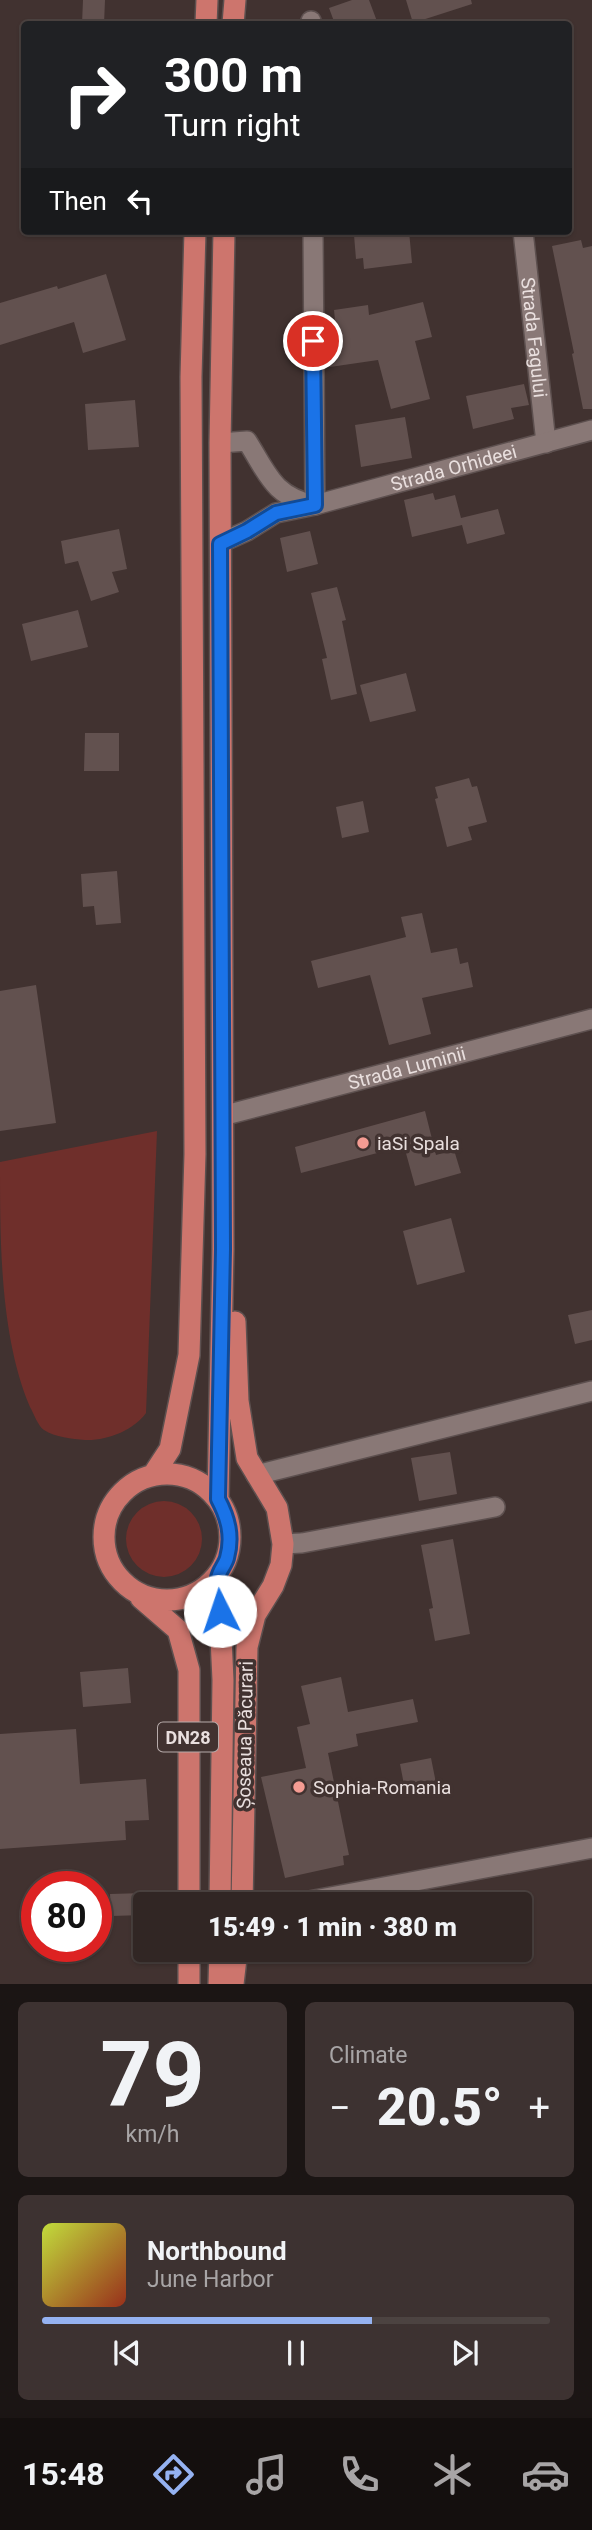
<!DOCTYPE html>
<meta charset="utf-8">
<style>
body{margin:0;font-family:Roboto,sans-serif;background:#3d3231;color:#f1f3f6;height:100vh;display:flex;flex-direction:column;font-size:26px;white-space:nowrap}
*{box-sizing:border-box;margin:0}
p{font-size:23px;color:#a8a5a6}
.icon{flex:none;width:38px;height:38px;fill:none;stroke:currentColor;stroke-width:2;stroke-linecap:round;stroke-linejoin:round}
.map{position:relative;height:1984px;overflow:hidden}
.drawer{display:flex;flex-direction:column;gap:18px;padding:18px;background:#1b1514;flex:1}
.drawer>*{flex:none}
.banner{position:absolute;left:21px;top:21px;width:551px;height:214px;border-radius:7px;box-shadow:0 2px 5px #0004,0 0 0 2px #4c4341;background:#202124;color:#fff;overflow:hidden}
.speed{position:absolute;left:21px;top:1871px;display:flex;gap:14px;font-size:35px;font-weight:700;text-align:center}
.speed>*{display:grid;place-content:center;width:91px;height:91px;border-radius:50%;background:#312624;box-shadow:0 2px 5px #0004,0 0 0 2px #4c4341;line-height:1}
.speed .limit{border:10px solid #d22;background:#fff;color:#111}
.pin{position:absolute;display:grid;place-items:center;width:60px;height:60px;color:#fff;margin:-30px;border:4px solid #fff;border-radius:50%;box-shadow:0 2px 7px #0007}
.me{position:absolute;width:77px;margin:-38px;rotate:356deg;stroke-linejoin:round;filter:drop-shadow(0 0 5px #0008)}
.turn{display:flex;align-items:center;gap:24px;height:147px;padding:0 28px;font-size:32px}
.turn .icon{width:91px;height:91px;stroke-width:2.5}
.turn b{display:block;font-size:49px;line-height:60px}
.then{display:flex;align-items:center;height:66px;padding:0 28px;background:#0003;gap:14px;font-size:26px}
.big{font-size:52px;font-weight:800;line-height:1.1}
.drawer .widget{flex:1;display:flex;flex-direction:column;justify-content:center;gap:10px;min-width:0;padding:0 24px;border-radius:10px;background:#3d3231}
.drawer .dial{align-items:center;gap:0}
.dial b{font-size:91px;line-height:1}
.song{display:flex;align-items:center;gap:21px}
.cover{width:84px;height:84px;border-radius:10px;background:linear-gradient(135deg,hsl(70 70% 55%),hsl(10 70% 35%))}
.played{height:7px;border-radius:4px;background:linear-gradient(90deg,#95b2f1 65%,#4c4341 65%)}
.keys{display:flex;justify-content:space-around;direction:ltr}
.heat{display:flex;justify-content:space-between;align-items:center;font-size:38px;direction:ltr}
.drawer .tiles{flex:1;display:grid;gap:18px;grid-template-columns:1fr 1fr}
.widget:last-child{grid-column:span 2}
.trip{position:absolute;left:133px;top:1892px;width:399px;height:70px;border-radius:7px;background:#312624;box-shadow:0 2px 5px #0004,0 0 0 2px #4c4341;font-weight:800;line-height:70px;text-align:center}
.tabs{display:flex;height:112px;justify-content:space-around;align-items:center;background:#140f0e;color:#a8a5a6}
.tabs .icon{width:49px;height:49px}
.tabs .active{color:#95b2f1}
.tabs b{font-size:32px;color:#f1f3f6}
.map>svg:first-child{display:block}
.green{fill:#6f2f2b}
.building{fill:#62514f}
.lines{fill:none;stroke-linecap:round;stroke-linejoin:round}
.minor-casing{stroke:#5d504f;stroke-width:22}
.trunk-casing{stroke:#5d504f;stroke-width:24}
.minor{stroke:#897876;stroke-width:19}
.trunk{stroke:#cd756d;stroke-width:21}
.route-casing{stroke:#114b97;stroke-width:18}
.route{stroke:#1a73e8;stroke-width:12}
.poi-dot{fill:#f59c93;stroke:#413230;stroke-width:2.5}
.labels{text-anchor:middle;dominant-baseline:central;stroke-width:7;stroke-linejoin:round;paint-order:stroke}
.shield{fill:#413230;stroke:#b7abaa;stroke-width:2}
.shield-label{font-size:18px;font-weight:bold;fill:#e9dfde}
.street-label{font-size:19px;fill:#e9dfde;stroke:#413230}
.poi-label{font-size:19px;fill:#e9dfde;stroke:#413230;text-anchor:start}
</style>
<div class="map">
<svg width="592" height="1984" viewBox="0 0 592 1984">
<rect width="100%" height="100%" fill="#413230"/>
<path class="green" d="M 157,1131 L 146,1413 C 134,1430 107,1441 85,1440 C 72,1439 55,1437 44,1430 C 38,1426 34,1414 30,1407 C 0,1336 0,1243 0,1162 Z
M126 1539a38 38 0 1 1 76 0a38 38 0 1 1-76 0Z"/>
<path class="building" d="M 83,0 L 105,0 L 104,24 L 82,24 Z
M 352,0 L 369,0 L 378,24 L 335,24 L 329,8 Z
M 406,0 L 471,0 L 472,4 L 413,23 Z
M 358,231 L 409,231 L 412,263 L 364,269 L 363,258 L 356,259 L 354,235 L 359,234 Z
M 581,240 L 583,248 L 592,246 L 592,409 L 583,409 L 572,354 L 574,353 L 552,246 Z
M 106,274 L 126,340 L 83,353 L 74,322 L 0,345 L 0,303 L 57,286 L 58,289 Z
M 423,302 L 432,337 L 415,341 L 430,399 L 391,409 L 378,360 L 330,367 L 326,341 L 337,340 L 334,310 L 368,305 L 369,315 Z
M 524,384 L 529,405 L 511,408 L 514,419 L 473,429 L 466,396 Z
M 135,400 L 139,447 L 88,450 L 85,404 Z
M 405,417 L 412,458 L 361,467 L 355,425 Z
M 433,493 L 435,500 L 455,495 L 461,518 L 498,509 L 505,534 L 467,544 L 462,525 L 412,537 L 404,500 Z
M 119,529 L 127,569 L 112,572 L 119,592 L 91,601 L 78,561 L 65,564 L 61,541 Z
M 310,531 L 318,564 L 287,572 L 280,538 Z
M 337,587 L 346,620 L 342,621 L 357,694 L 331,700 L 322,659 L 327,658 L 311,593 Z
M 78,610 L 88,647 L 31,661 L 22,624 Z
M 406,673 L 416,711 L 370,722 L 360,685 Z
M 85,733 L 119,733 L 119,771 L 84,771 Z
M 469,778 L 472,787 L 477,786 L 487,822 L 468,827 L 472,840 L 447,847 L 435,799 L 438,798 L 435,787 Z
M 363,801 L 369,832 L 342,838 L 336,807 Z
M 117,871 L 121,923 L 96,925 L 94,906 L 83,907 L 81,874 Z
M 422,913 L 431,953 L 457,948 L 460,964 L 468,962 L 473,987 L 422,998 L 431,1034 L 389,1045 L 370,975 L 318,988 L 311,961 L 406,937 L 401,917 Z
M 36,985 L 56,1123 L 0,1131 L 0,991 Z
M 425,1111 L 436,1155 L 454,1150 L 461,1173 L 415,1186 L 404,1146 L 301,1173 L 295,1147 Z
M 451,1218 L 465,1272 L 417,1285 L 403,1231 Z
M 592,1310 L 592,1340 L 575,1344 L 568,1315 Z
M 450,1452 L 457,1494 L 419,1501 L 411,1458 Z
M 453,1539 L 470,1634 L 435,1641 L 429,1609 L 433,1608 L 421,1545 Z
M 128,1668 L 131,1703 L 83,1707 L 80,1672 Z
M 341,1677 L 348,1712 L 413,1699 L 418,1722 L 356,1734 L 358,1746 L 328,1753 L 349,1855 L 343,1856 L 344,1865 L 285,1878 L 261,1777 L 306,1768 L 297,1727 L 310,1724 L 301,1686 Z
M 76,1729 L 80,1784 L 146,1779 L 149,1820 L 125,1821 L 126,1840 L 0,1849 L 0,1734 Z
M 431,1758 L 437,1788 L 406,1795 L 400,1764 Z
M 145,1893 L 145,1915 L 111,1916 L 110,1894 Z"/>
<g class="lines">
<defs>
<g id="minor">
<path d="M 311,21 L 311,24"/>
<path d="M 313,231 L 315,505"/>
<path id="s1" d="M 523,231 L 546,443"/>
<path d="M 220,443 L 247,441 C 268,474 273,496 314,505"/>
<path id="s2" d="M 220,543 L 247,531 L 276,513 L 315,505 L 592,430"/>
<path id="s3" d="M 222,1116 L 592,1019"/>
<path d="M 256,1475 L 592,1391"/>
<path d="M 283,1544 L 302,1543 L 495,1507"/>
<path d="M 293,1904 L 592,1848"/>
</g>
<path id="trunk" d="M 206,24 L 207,0
M 233,24 L 235,0
M 235,1322 L 238,1401 L 247,1458 L 277,1508 L 283,1544 L 281,1565 L 273,1586 L 255,1615 L 247,1647 L 242,1904
M104 1537a63 63 0 1 1 126 0a63 63 0 1 1-126 0Z
M 153,1475 L 170,1449 L 189,1355 L 195,1154 L 191,377 L 195,231
M 218,1499 L 223,1249 L 220,443 L 224,231
M 218,1575 L 223,1680 L 220,1904
M 141,1598 L 178,1630 L 189,1670 L 189,1904
M 189,1950 L 189,1984
M 219,1984 L 220,1950
M 233,1984 L 237,1950"/>
</defs>
<use href="#minor" class="minor-casing"/>
<use href="#trunk" class="trunk-casing"/>
<use href="#minor" class="minor"/>
<use href="#trunk" class="trunk"/>
</g>
<g class="lines">
<defs>
<path id="route" d="M 220,1611 C 220,1601 217,1588 218,1578 C 219,1571 225,1565 227,1558 C 233,1536 228,1518 218,1499 L 223,1249 L 220,544 L 247,531 L 276,513 L 315,505 L 313,341"/>
</defs>
<use href="#route" class="route-casing"/>
<use href="#route" class="route"/>
</g>
<g class="poi-dot">
<circle cx="363" cy="1143" r="7"/>
<circle cx="299" cy="1787" r="7"/>
</g>
<g class="labels">
<rect class="shield" x="158" y="1722.5" width="60" height="29" rx="5"/>
<g class="shield-label">
<text x="188" y="1737">DN28</text>
</g>
<g class="street-label">
<text stroke="none"><textPath href="#s1" startOffset="107">Strada Fagului</textPath></text>
<text stroke="none"><textPath href="#s2" startOffset="247">Strada Orhideei</textPath></text>
<text stroke="none"><textPath href="#s3" startOffset="191">Strada Luminii</textPath></text>
<text transform="translate(245 1735) rotate(-89)">Șoseaua Păcurari</text>
</g>
<g class="poi-label">
<text x="377" y="1143">iaSi Spala</text>
<text x="313" y="1787">Sophia-Romania</text>
</g>
</g>
</svg>
<div class="speed"><div class="limit">80</div></div>
<div class="pin" style="left:313px;top:341px;background:#d93025"><svg class="icon" aria-label="arrive" viewBox="0 0 24 24"><path d="M6 21V4h12l-3 4 3 4H6"/></svg></div>
<svg class="me" style="left:220px;top:1611px" viewBox="-20 -20 40 40"><circle r="19" fill="#fff"/><path d="M0-13L10 11 0 6-10 11z" fill="#1a73e8"/></svg>
<div class="trip">15:49 · 1 min · 380 m</div>
<div class="banner">
<div class="turn"><svg class="icon" aria-label="right" viewBox="0 0 24 24"><path d="M7 20v-9h11M14 6l5 5-5 5"/></svg><div><b>300 m</b>Turn right</div></div>
<div class="then">Then<svg class="icon" aria-label="left" viewBox="0 0 24 24"><path d="M17 20v-9H6M10 6l-5 5 5 5"/></svg></div>
</div>
</div>
<section class="drawer">
<div class="tiles">
<div class="widget dial"><b>79</b><p>km/h</p></div>
<div class="widget"><p>Climate</p>
<div class="heat"><a>−</a><b class="big">20.5°</b><a>+</a></div>
</div>
<div class="widget">
<div class="song"><i class="cover"></i><div><b>Northbound</b><p>June Harbor</p></div></div>
<div class="played"></div>
<div class="keys"><svg class="icon" aria-label="previous" viewBox="0 0 24 24"><path d="M18 5L8 12l10 7zM5 5v14"/></svg><svg class="icon" aria-label="pause" viewBox="0 0 24 24"><path d="M8 5v14M16 5v14"/></svg><svg class="icon" aria-label="next" viewBox="0 0 24 24"><path d="M6 5l10 7-10 7zM19 5v14"/></svg></div>
</div>
</div>
</section>
<nav class="tabs">
<b>15:48</b>
<svg class="icon active" aria-label="directions" viewBox="0 0 24 24"><path d="M12 3l9 9-9 9-9-9zM9 14v-3h6M13 9l2 2-2 2"/></svg>
<svg class="icon" aria-label="music" viewBox="0 0 24 24"><path d="M9 18V5l10-2v13"/><circle cx="6" cy="18" r="3"/><circle cx="16" cy="16" r="3"/></svg>
<svg class="icon" aria-label="phone" viewBox="0 0 24 24"><path d="M5 4h4l2 5-3 2q2 4 5 5l2-3 5 2v4C11 20 4 13 5 4z"/></svg>
<svg class="icon" aria-label="climate" viewBox="0 0 24 24"><path d="M12 3v18M4 7l16 10M4 17L20 7"/></svg>
<svg class="icon" aria-label="car" viewBox="0 0 24 24"><path d="M5 17H2v-5l4-1 3-4h7l3 4 3 1v5h-3M9 17h6M6 11h13"/><circle cx="7" cy="17" r="2"/><circle cx="17" cy="17" r="2"/></svg>
</nav>
